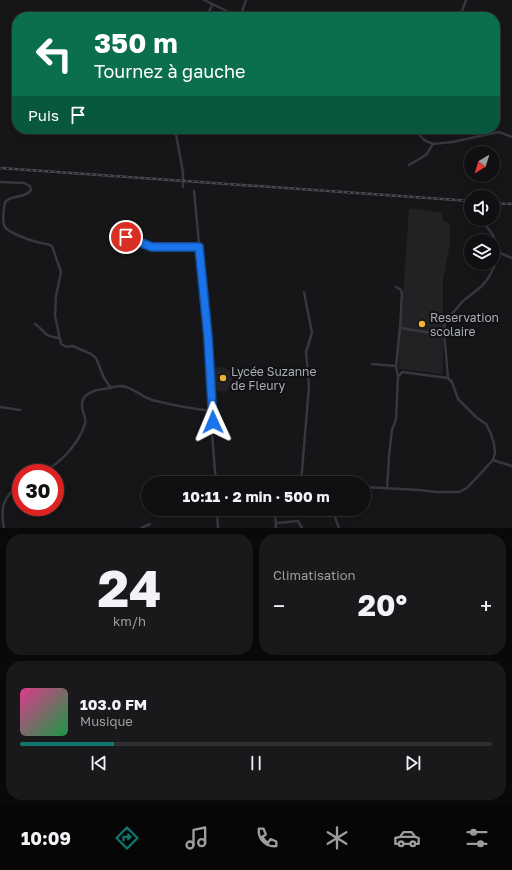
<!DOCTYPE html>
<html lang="fr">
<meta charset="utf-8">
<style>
body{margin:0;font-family:"Golos Text",sans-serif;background:#19191b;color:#f1f3f6;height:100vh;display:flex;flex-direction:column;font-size:15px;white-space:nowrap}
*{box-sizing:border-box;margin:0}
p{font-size:13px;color:#9c9d9f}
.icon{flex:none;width:22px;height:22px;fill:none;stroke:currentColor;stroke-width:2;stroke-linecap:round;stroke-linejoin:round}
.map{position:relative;height:528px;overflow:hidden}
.sheet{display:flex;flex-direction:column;gap:6px;padding:6px;background:#09090a;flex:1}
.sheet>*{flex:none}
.top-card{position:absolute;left:12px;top:12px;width:488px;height:122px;border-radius:16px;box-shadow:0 2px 10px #0003,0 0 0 1px #303032;background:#0b6e4f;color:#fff;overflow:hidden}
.needle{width:26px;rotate:218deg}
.tools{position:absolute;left:464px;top:146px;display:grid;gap:8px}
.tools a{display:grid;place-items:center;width:36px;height:36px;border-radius:50%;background:#101012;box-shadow:0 2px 10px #0003,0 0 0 1px #303032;font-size:20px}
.speed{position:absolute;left:12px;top:464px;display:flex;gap:8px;font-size:20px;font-weight:700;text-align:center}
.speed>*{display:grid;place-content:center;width:52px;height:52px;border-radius:50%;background:#101012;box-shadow:0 2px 10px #0003,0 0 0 1px #303032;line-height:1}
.speed .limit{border:6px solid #d22;background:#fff;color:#111}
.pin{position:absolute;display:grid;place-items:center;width:34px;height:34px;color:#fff;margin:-17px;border:2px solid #fff;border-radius:50%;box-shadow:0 1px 4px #0007}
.me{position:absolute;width:44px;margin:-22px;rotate:359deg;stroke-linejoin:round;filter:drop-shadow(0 0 3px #0008)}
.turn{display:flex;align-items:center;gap:14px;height:84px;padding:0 16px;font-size:18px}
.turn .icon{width:52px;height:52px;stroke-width:2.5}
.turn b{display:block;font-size:28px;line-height:34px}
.then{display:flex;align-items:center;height:38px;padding:0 16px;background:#0003;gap:8px;font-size:15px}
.big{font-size:30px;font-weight:700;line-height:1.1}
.sheet .card{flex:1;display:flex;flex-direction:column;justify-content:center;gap:6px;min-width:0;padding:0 14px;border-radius:16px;background:#19191b}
.sheet .dial{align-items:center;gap:0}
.dial b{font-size:52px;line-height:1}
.song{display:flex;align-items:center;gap:12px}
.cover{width:48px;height:48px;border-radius:6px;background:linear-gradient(135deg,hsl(330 70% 55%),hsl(140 70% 35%))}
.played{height:4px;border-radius:2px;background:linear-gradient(90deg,#0f766e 20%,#303032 20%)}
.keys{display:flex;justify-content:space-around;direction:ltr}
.heat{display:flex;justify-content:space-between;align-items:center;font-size:22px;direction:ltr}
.sheet .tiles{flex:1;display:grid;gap:6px;grid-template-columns:1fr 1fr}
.card:last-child{grid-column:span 2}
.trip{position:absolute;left:141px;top:476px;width:230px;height:40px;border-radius:20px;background:#101012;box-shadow:0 2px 10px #0003,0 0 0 1px #303032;font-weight:700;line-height:40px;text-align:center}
.dock{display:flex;height:64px;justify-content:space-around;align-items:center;background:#060607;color:#9c9d9f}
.dock .icon{width:28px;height:28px}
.dock .on{color:#0f766e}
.dock b{font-size:18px;color:#f1f3f6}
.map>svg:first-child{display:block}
.built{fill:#222225}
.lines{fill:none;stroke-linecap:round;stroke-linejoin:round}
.street{stroke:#37383d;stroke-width:2.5}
.rail-casing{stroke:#4a4c52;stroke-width:2.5}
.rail{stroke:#111113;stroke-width:1;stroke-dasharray:3;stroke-linecap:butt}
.route-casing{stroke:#114b97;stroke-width:10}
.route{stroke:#1a73e8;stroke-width:7}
.poi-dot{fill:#f2b134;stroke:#111113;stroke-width:1.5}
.labels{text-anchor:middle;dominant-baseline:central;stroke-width:4;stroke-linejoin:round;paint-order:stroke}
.poi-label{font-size:12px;fill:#a8adb8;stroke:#111113;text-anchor:start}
</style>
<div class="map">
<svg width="512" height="528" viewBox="0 0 512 528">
<rect width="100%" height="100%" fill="#161618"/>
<path class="built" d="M 409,208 L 442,213 L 443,220 L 450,224 L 450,244 L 443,280 L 443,374 L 398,369 Z
M 223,367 L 234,374 L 227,392 L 215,390 L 213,368 Z"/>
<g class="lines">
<path class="street" d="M 204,0 L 239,17
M 207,17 L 212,5
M 240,17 L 246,0
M 458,17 L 462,11 L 466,0
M 175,129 L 183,172 L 183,187
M 414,129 L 424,140 L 433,144 L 452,142 L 499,132 L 512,137
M 409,165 L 426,155 L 433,144
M 0,182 L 24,183 L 30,186 L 31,190 C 25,199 12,194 5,202 C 4,209 1,220 5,227 C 9,233 29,240 37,242 C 42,244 48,243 52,246 L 61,272 L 56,296 L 55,316 L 61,344 L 67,347 L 72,346 L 75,347 L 91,354 L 96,358 L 104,378 L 111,388
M 194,191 L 208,337 L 212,400 L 212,433 L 216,483
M 481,219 L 493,235 L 497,252 L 512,258
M 126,237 L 152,247 L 199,247
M 35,324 C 47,332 42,336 59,338
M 400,328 L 445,335
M 372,364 L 396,366 L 398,377
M 396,366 L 400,328 L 402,293 L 400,289 L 396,287
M 448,378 L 444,331 L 445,322 L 463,301 L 482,286 L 489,277 L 494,267 L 497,252
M 0,407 L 20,410
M 41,473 C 60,464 78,445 85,424 C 87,417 82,413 82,406 C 81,394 94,390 104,389 C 109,388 116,386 122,386 C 132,387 142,397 152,400 C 172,405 192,409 213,411
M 301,483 L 309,386 L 306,352 L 312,333 L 304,292
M 364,487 L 419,490 L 436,492 L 459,492 L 467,488 L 493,460 L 512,466
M 387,489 L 389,456 L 392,430 L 396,419 L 398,377 L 402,372 L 448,378 L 452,382 L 458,399 L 476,417 L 486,424 L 491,434 L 494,444 L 495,453 L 493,460
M 217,509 L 218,528
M 275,509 L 276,528
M 332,509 L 339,528
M 276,523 L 298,521 L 302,528
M 4,528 C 0,508 3,496 21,484
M 141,528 L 150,524"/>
<defs>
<path id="rail" d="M 0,168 L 471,201
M 493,203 L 512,204"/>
</defs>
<use href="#rail" class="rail-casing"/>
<use href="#rail" class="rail"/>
</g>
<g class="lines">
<defs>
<path id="route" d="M 126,237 L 152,247 L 199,247 L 208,337 L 213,422"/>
</defs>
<use href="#route" class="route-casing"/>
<use href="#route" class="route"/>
</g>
<g class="poi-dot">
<circle cx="422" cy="324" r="4"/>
<circle cx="223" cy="378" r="4"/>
</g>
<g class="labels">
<g class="poi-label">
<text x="430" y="317">Reservation<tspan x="430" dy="14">scolaire</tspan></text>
<text x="231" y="371">Lycée Suzanne<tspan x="231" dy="14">de Fleury</tspan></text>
</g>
</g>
</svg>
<div class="tools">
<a><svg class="needle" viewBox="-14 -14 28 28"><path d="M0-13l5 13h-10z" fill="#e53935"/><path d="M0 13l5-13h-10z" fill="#9c9d9f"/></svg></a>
<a><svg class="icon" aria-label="sound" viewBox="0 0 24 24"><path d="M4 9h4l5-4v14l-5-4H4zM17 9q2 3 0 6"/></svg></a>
<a><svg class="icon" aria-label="layers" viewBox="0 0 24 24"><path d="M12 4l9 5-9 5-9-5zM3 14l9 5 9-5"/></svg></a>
</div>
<div class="speed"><div class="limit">30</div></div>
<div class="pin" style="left:126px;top:237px;background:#d93025"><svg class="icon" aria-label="arrive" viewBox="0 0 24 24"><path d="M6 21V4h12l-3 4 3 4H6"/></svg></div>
<svg class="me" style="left:213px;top:422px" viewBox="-20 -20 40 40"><path d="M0-17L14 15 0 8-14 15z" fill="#1a73e8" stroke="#fff" stroke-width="4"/></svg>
<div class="trip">10:11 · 2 min · 500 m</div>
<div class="top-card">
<div class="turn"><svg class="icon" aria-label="left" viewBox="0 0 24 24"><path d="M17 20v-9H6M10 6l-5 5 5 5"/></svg><div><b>350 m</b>Tournez à gauche</div></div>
<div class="then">Puis<svg class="icon" aria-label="arrive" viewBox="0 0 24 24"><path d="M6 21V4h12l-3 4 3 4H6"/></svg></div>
</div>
</div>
<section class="sheet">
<div class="tiles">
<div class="card dial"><b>24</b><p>km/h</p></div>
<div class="card"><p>Climatisation</p>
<div class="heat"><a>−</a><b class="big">20°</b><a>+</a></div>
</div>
<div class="card">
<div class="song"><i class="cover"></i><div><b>103.0 FM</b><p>Musique</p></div></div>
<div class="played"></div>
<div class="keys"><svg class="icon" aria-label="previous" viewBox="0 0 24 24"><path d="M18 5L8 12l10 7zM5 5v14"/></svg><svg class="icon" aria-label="pause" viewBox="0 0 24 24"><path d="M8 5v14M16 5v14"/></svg><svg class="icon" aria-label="next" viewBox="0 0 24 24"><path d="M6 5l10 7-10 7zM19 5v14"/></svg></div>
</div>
</div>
</section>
<nav class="dock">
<b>10:09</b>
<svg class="icon on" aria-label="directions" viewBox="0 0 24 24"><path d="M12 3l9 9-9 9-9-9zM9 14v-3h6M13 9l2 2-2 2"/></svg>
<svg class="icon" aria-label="music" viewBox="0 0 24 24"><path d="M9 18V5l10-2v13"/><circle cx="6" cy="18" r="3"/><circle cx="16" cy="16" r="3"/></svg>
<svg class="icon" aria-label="phone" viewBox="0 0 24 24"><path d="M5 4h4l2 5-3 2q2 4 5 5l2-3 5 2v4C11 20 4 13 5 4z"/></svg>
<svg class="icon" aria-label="climate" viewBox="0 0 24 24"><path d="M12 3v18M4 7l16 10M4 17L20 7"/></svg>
<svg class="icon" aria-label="car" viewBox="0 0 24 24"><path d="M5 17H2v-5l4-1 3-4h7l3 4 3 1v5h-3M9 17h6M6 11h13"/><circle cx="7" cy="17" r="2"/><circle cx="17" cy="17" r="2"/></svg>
<svg class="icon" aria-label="filters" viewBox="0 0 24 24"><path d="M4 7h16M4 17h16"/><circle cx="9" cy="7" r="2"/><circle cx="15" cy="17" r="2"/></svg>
</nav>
